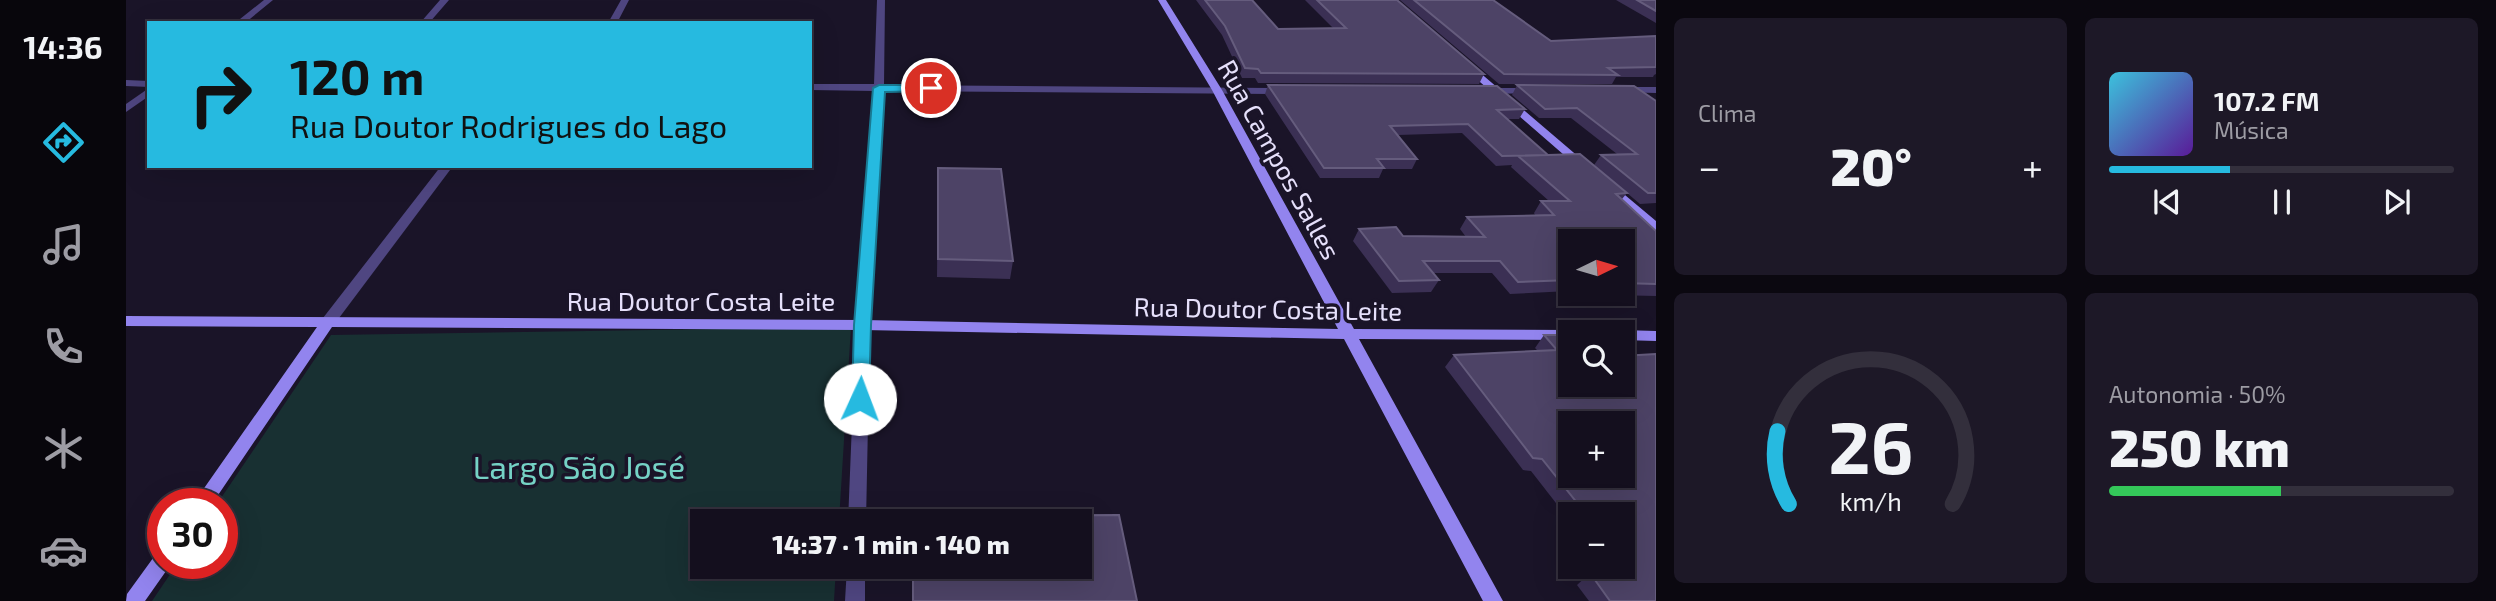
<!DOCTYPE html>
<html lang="pt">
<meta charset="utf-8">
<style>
body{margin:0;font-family:"Exo 2",sans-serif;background:#1d1827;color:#f1f3f6;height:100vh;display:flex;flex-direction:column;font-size:26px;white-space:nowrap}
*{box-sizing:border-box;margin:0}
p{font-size:23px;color:#9d9ca4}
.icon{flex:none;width:38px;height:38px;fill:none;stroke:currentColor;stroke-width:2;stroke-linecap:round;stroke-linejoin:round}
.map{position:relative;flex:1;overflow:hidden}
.side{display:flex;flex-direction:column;gap:18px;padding:18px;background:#0b0810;width:840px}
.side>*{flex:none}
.top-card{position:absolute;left:21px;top:21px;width:665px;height:147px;border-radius:0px;box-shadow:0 7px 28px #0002,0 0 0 2px #332f3c;background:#26bae0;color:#111;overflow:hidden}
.needle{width:46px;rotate:85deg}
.fabs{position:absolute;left:1432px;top:229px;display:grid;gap:14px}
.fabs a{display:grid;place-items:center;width:77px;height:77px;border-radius:0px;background:#140f1e;box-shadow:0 7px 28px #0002,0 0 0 2px #332f3c;font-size:35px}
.speed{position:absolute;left:21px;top:488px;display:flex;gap:14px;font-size:35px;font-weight:700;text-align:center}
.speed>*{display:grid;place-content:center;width:91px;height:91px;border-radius:50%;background:#140f1e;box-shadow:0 7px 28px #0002,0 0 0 2px #332f3c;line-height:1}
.speed .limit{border:10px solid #d22;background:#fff;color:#111}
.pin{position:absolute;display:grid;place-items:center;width:60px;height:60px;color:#fff;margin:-30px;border:4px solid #fff;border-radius:50%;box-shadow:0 2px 7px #0007}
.me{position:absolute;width:77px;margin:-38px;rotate:2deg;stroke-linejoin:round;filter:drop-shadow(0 0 5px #0008)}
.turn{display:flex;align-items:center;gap:24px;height:147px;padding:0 28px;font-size:32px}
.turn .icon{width:91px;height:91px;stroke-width:2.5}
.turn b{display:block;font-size:49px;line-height:60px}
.big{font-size:52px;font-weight:800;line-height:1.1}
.side .widget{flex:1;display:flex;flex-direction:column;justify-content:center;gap:10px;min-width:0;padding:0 24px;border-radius:10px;background:#1d1827}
.side .dial{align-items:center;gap:0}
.dial svg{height:182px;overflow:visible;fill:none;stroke:#332f3c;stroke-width:7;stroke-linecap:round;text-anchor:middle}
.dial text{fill:#f1f3f6;stroke:none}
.song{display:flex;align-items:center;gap:21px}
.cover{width:84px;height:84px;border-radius:10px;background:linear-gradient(135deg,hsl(190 70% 55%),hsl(270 70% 35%))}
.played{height:7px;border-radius:4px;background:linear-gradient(90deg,#26bae0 35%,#332f3c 35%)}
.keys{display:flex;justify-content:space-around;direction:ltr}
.heat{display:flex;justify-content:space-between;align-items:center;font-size:38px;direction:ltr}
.charge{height:10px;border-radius:5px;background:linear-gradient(90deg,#34c759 50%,#332f3c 0)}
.side .tiles{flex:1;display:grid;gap:18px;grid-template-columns:repeat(2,1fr)}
.trip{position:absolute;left:564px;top:509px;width:402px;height:70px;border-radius:0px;background:#140f1e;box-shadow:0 7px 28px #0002,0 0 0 2px #332f3c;font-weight:800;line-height:70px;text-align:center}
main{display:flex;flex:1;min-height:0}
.tabs{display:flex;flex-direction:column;width:126px;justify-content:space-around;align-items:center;background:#08060c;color:#9d9ca4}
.tabs .icon{width:49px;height:49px}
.tabs .active{color:#26bae0}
.tabs b{font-size:32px;color:#f1f3f6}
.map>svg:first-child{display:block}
.green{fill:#183032}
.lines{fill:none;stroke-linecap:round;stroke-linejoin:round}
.street{fill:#4f4681;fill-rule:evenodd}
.secondary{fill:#9284ee;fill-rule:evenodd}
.wall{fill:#3b3054}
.building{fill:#4d4366;stroke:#655c7d;stroke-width:2;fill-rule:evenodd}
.route{fill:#26bae0;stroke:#197992;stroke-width:2}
.labels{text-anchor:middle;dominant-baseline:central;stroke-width:7;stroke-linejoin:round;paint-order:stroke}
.street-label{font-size:26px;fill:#e6e0fb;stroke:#1a1428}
.near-park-label{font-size:32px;fill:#75d2c5;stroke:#1a1428}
</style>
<main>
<nav class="tabs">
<b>14:36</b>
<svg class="icon active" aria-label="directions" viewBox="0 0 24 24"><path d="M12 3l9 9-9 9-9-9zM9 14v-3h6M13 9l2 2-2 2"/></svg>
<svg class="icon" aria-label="music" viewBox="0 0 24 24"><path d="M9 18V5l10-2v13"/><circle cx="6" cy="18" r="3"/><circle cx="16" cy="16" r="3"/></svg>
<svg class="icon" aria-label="phone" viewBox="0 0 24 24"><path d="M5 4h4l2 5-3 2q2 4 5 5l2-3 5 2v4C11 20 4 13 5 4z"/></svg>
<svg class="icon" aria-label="climate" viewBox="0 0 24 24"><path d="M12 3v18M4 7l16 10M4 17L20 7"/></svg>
<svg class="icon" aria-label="car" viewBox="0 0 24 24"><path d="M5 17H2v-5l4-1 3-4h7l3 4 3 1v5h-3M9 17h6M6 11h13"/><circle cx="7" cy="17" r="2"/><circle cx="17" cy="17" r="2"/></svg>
</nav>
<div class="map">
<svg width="1530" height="601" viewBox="0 0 1530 601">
<rect width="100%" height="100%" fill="#1a1428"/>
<path class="green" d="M 725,327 L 713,521 L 576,522 L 576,567 L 710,567 L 708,601 L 26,601 L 51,564 L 96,564 L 96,504 L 91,504 L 205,335 Z"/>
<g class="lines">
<path class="street" d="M 138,0 L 147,0 L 119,23 L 109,23 Z
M 314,0 L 323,0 L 303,23 L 294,23 Z
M 495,0 L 503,0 L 491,23 L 482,23 Z
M 751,0 L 759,0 L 758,85 L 1158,88 L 1163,91 L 1158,94 L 758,91 L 744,325 L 740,522 L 722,522 L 730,325 L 748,91 L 684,90 L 684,84 L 748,84 Z
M 0,80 L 23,81 L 23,87 L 0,86 Z
M 1496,87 L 1530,87 L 1530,93 L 1492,92 L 1492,88 Z
M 23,88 L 23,96 L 0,112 L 0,104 Z
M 1406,88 L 1411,91 L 1410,93 L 1360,94 L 1355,91 L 1360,88 Z
M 315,166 L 327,166 L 207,326 L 197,326 L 195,322 L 197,318 Z
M 721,567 L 739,567 L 739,601 L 719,601 Z"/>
<path class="secondary" d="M 1032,0 L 1040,0 L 1096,90 L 1228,329 L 1444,330 L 1450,332 L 1444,332 L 1444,340 L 1233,339 L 1377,601 L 1357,601 L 1218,339 L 737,330 L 206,327 L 86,504 L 67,504 L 191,327 L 0,326 L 0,316 L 737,320 L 1212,329 L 1086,90 Z
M 1339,65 L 1345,65 L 1461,164 L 1461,168 L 1453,168 L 1339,69 Z
M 1483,184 L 1487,185 L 1530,221 L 1530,232 L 1526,231 L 1479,191 L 1477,188 L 1479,185 Z
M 1496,330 L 1530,331 L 1530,341 L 1496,340 L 1496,332 L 1490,332 Z
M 37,552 L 37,564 L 45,564 L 19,601 L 0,601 L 1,594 L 30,554 Z"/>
</g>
<path class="wall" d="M 1070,0 L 1126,0 L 1152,29 L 1207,28 L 1179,0 L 1271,0 L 1358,74 L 1353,84 L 1132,83 L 1129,78 L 1116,78 L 1096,35 Z
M 1274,0 L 1367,0 L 1425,41 L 1530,36 L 1530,74 L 1528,75 L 1527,77 L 1490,77 L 1486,84 L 1373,84 Z
M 1490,0 L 1530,0 L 1530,23 Z
M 1142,85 L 1399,109 L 1393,119 L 1382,119 L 1422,155 L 1501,193 L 1496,199 L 1530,231 L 1530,296 L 1485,295 L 1483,294 L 1496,294 L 1496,242 L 1444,242 L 1444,291 L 1384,294 L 1366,273 L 1307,273 L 1313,280 L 1305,292 L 1266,293 L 1227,241 L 1233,229 L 1277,236 L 1340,237 L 1334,229 L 1341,217 L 1409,215 L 1408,213 L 1415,201 L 1423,201 L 1385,167 L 1386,165 L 1370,166 L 1336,133 L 1272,135 L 1291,159 L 1286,169 L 1257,169 L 1253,178 L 1194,178 L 1139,94 Z
M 1391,85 L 1530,101 L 1530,203 L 1514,204 L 1468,165 L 1475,155 L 1491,154 L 1445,118 L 1413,118 L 1386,95 Z
M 812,168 L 887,261 L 884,279 L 811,277 Z
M 1418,335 L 1444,335 L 1530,601 L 1463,601 L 1451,585 L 1464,573 L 1483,572 L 1479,567 L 1496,567 L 1496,514 L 1444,514 L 1444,521 L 1405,471 L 1397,470 L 1319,367 L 1328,355 L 1412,351 L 1409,348 Z"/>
<path class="building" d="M 1079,0 L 1126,0 L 1152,29 L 1220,28 L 1191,0 L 1271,0 L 1358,74 L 1135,73 L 1132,69 L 1119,68 L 1099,26 Z
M 1288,0 L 1367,0 L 1425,41 L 1530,36 L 1530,67 L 1482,68 L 1492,75 L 1378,74 Z
M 1511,0 L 1530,0 L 1530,11 Z
M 1142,85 L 1371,86 L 1399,109 L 1371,110 L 1422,155 L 1376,156 L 1342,124 L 1264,126 L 1291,159 L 1251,159 L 1258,168 L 1198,168 Z
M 1391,85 L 1508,86 L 1530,101 L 1530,193 L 1522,193 L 1475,155 L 1511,154 L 1451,108 L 1419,109 Z
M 1454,154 L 1501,193 L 1490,194 L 1530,231 L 1530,284 L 1496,283 L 1496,242 L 1444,242 L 1444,280 L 1392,282 L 1374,261 L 1297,261 L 1313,280 L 1273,281 L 1233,229 L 1270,227 L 1277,236 L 1359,237 L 1341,217 L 1428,215 L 1415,201 L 1444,201 L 1392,156 Z
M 812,168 L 875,169 L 887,261 L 812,259 Z
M 1418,335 L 1444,335 L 1444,385 L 1496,385 L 1496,356 L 1530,354 L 1530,601 L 1484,601 L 1464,573 L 1504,571 L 1496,560 L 1496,514 L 1460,514 L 1416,459 L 1407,458 L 1328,355 L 1431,350 ZM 1444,424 L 1496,424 L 1496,476 L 1444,476 Z
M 993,515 L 1011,601 L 787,601 L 787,567 L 954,567 L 954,522 L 787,522 L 787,516 Z"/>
<path class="route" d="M 805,85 L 809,86 L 809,91 L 759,92 L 745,325 L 743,399 L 741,404 L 728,404 L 726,399 L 728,325 L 747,88 L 753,85 Z"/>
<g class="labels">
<g class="street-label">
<text transform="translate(1154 159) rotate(61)">Rua Campos Salles</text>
<text x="575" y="300">Rua Doutor Costa Leite</text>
<text transform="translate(1142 308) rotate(1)">Rua Doutor Costa Leite</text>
</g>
<g class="near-park-label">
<text x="453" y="466">Largo São José</text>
</g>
</g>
</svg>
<div class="fabs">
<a><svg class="needle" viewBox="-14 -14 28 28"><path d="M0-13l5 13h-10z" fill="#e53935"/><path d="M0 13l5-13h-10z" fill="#9d9ca4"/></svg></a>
<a><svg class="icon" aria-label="search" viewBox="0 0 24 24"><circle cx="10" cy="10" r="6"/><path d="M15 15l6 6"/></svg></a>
<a>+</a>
<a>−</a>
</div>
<div class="speed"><div class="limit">30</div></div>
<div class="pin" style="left:805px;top:88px;background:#d93025"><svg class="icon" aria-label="arrive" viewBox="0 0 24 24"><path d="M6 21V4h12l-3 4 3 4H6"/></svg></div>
<svg class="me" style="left:734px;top:399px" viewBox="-20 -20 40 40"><circle r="19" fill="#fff"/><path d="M0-13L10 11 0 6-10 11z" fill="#26bae0"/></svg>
<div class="trip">14:37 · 1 min · 140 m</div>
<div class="top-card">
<div class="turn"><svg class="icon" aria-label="right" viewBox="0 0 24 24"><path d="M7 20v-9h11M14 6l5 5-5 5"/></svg><div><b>120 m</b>Rua Doutor Rodrigues do Lago</div></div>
</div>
</div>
<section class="side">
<div class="tiles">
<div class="widget"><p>Clima</p>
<div class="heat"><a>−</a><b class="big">20°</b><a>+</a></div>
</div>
<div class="widget">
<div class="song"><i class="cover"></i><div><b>107.2 FM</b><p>Música</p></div></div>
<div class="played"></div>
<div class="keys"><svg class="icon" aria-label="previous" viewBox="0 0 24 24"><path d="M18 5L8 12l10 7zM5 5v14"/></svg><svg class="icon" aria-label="pause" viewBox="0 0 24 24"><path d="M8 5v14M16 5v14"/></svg><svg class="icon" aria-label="next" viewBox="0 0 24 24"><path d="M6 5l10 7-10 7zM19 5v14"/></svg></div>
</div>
<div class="widget dial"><svg viewBox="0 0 100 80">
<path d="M14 69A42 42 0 1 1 86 69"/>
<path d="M14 69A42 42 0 0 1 9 37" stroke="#26bae0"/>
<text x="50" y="56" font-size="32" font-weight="700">26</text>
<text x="50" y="72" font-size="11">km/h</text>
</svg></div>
<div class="widget"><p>Autonomia · 50%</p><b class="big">250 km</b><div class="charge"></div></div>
</div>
</section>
</main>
